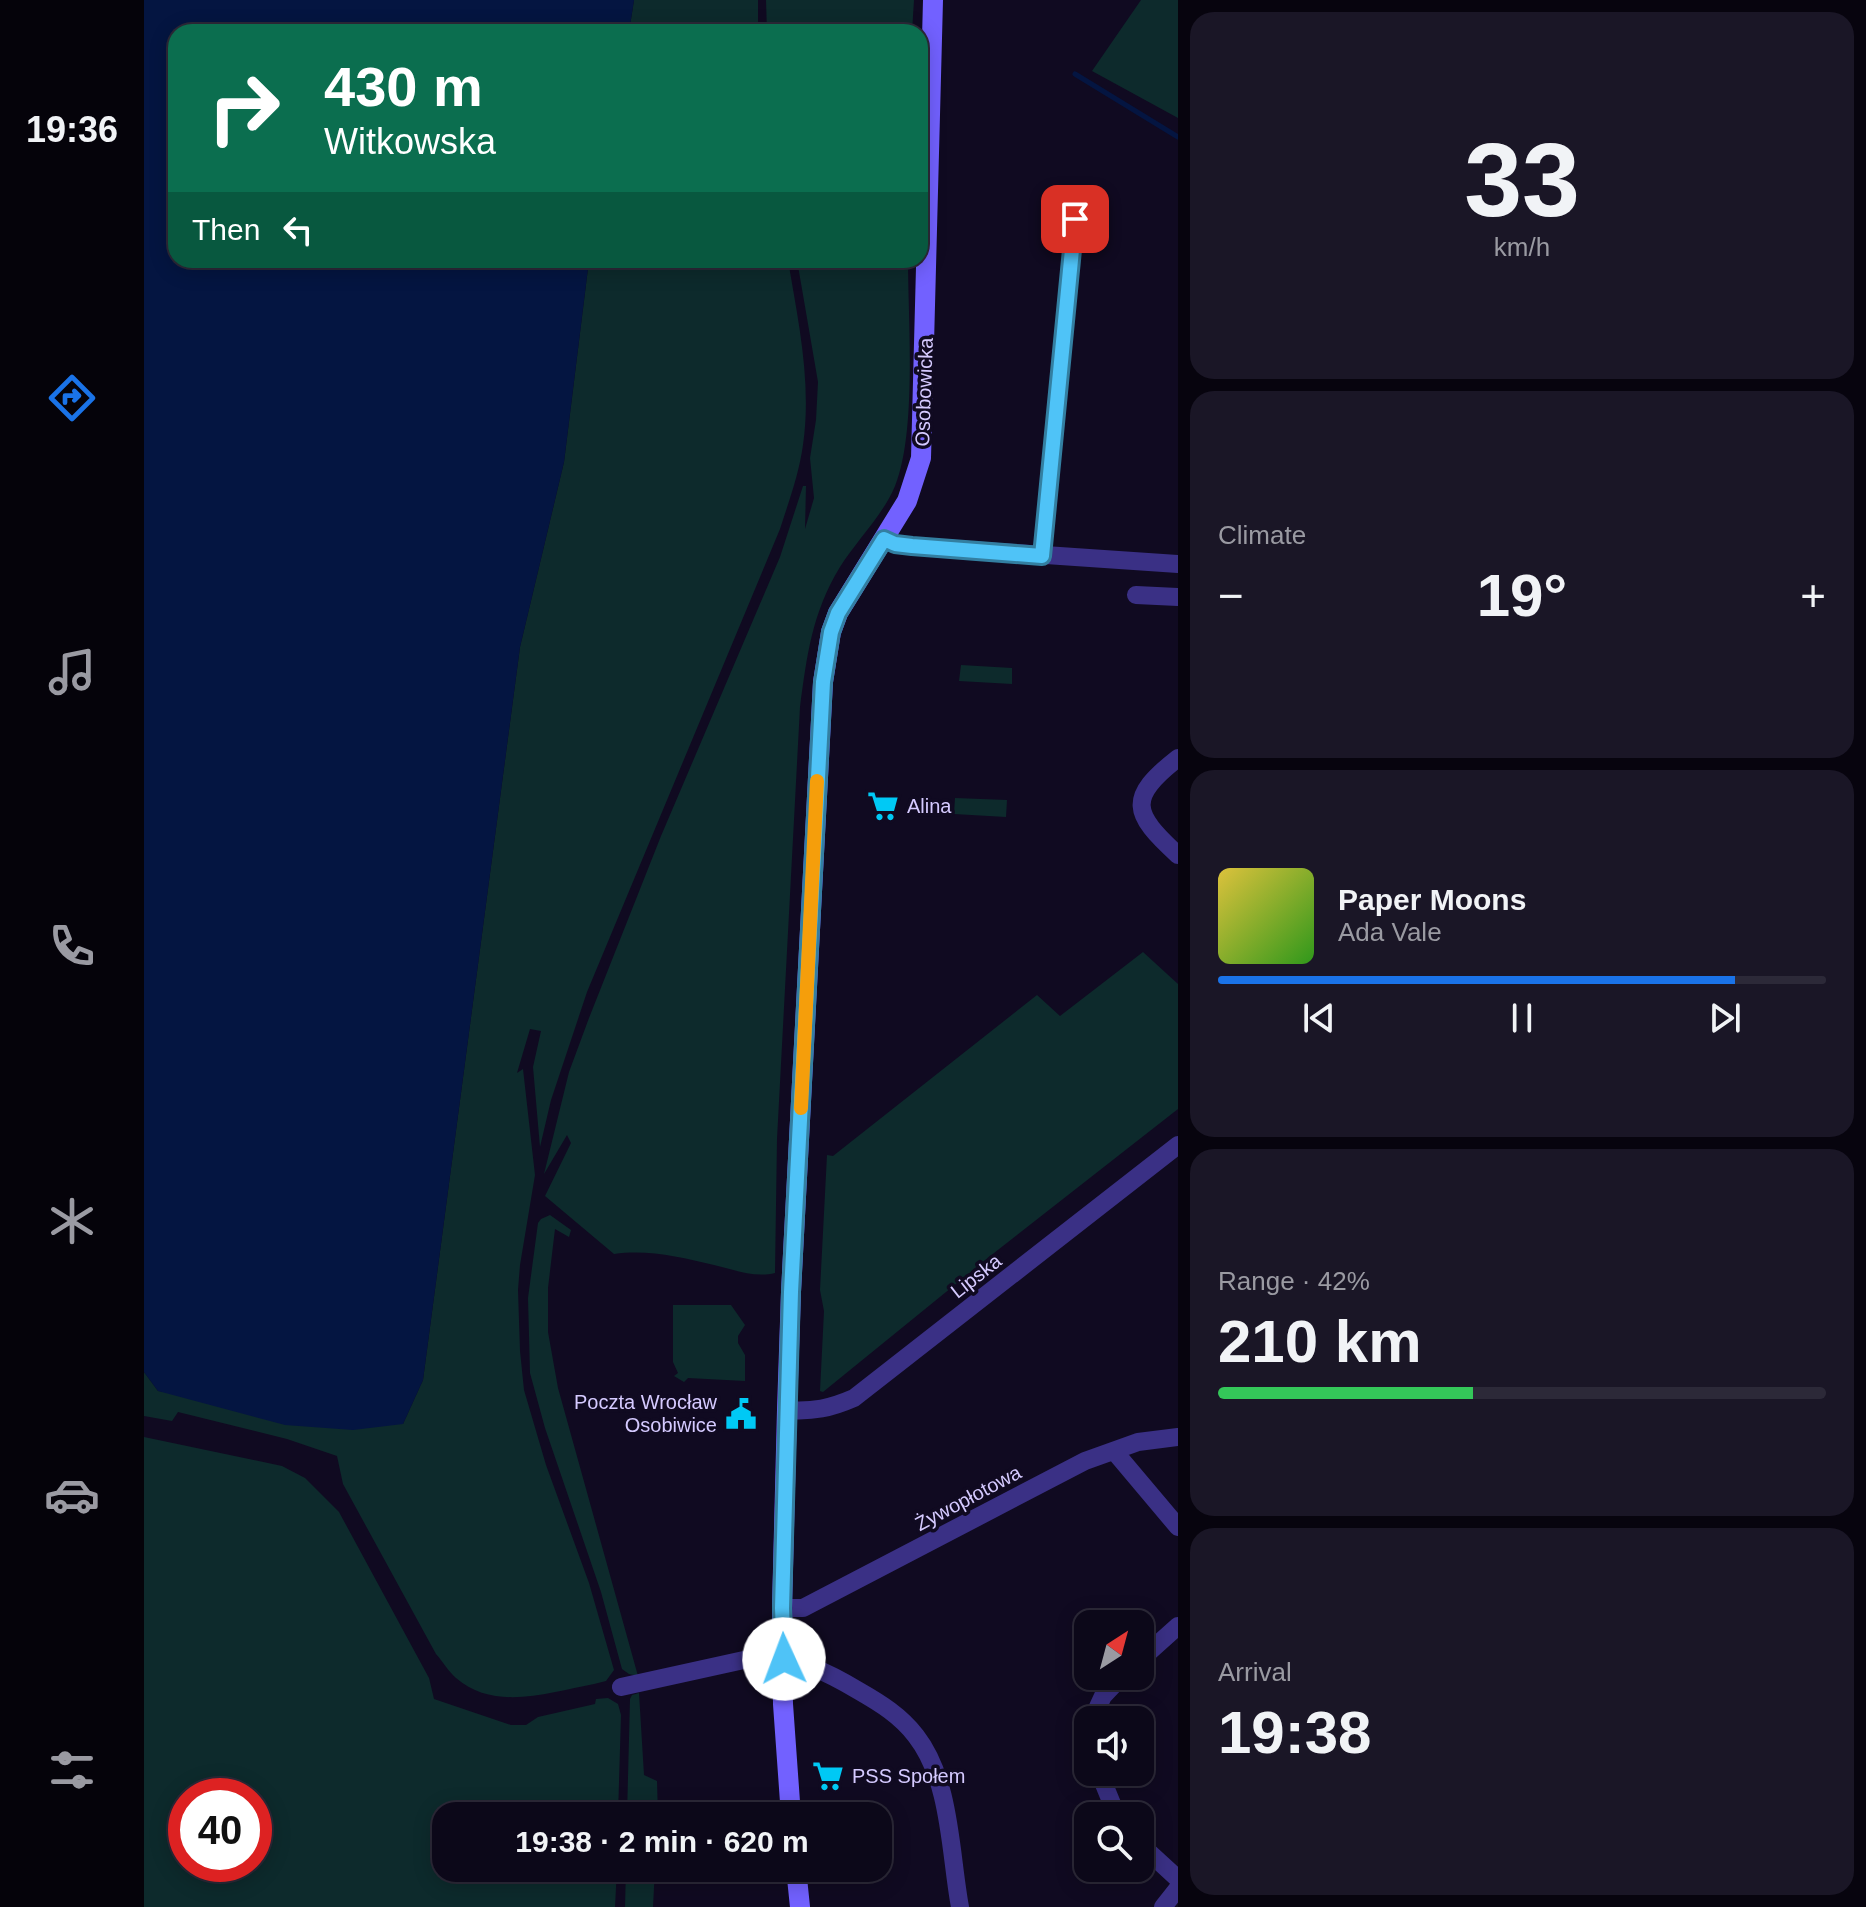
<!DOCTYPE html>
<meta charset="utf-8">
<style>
body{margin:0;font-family:Helvetica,sans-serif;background:#1a1626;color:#f1f3f6;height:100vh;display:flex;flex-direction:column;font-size:30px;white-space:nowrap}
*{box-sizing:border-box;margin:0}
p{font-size:26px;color:#9a9aa2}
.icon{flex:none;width:44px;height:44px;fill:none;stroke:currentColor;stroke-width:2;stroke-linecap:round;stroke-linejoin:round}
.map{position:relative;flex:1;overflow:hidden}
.side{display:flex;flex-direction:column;gap:12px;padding:12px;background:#07040e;width:688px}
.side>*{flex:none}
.top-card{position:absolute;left:24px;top:24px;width:760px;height:244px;border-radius:24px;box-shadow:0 4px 20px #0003,0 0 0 2px #2c2938;background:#0b6e4f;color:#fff;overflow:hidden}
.needle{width:52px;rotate:36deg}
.tools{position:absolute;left:930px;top:1610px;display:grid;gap:16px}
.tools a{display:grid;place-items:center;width:80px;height:80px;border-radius:16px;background:#0c0819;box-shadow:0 4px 20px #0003,0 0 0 2px #2c2938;font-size:40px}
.speed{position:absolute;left:24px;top:1778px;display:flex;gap:16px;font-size:40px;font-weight:700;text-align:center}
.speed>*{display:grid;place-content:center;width:104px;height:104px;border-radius:50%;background:#0c0819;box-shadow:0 4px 20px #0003,0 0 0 2px #2c2938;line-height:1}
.speed .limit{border:12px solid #d22;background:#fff;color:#111}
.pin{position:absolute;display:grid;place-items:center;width:68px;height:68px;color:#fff;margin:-34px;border-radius:16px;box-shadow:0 4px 12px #0006}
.me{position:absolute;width:88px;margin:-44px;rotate:358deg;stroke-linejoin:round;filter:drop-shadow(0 0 6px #0008)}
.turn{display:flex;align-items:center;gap:28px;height:168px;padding:0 24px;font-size:36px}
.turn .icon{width:104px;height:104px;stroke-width:2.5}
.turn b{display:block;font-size:56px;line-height:68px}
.then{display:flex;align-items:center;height:76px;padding:0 24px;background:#0003;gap:16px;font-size:30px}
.big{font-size:60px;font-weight:700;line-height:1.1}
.side .tile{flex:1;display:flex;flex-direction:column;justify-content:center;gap:12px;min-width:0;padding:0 28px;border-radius:24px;background:#1a1626}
.side .dial{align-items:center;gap:0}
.dial b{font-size:104px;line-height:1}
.song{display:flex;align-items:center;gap:24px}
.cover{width:96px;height:96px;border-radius:12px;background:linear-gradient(135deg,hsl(50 70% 55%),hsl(110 70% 35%))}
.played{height:8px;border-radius:4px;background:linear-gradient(90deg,#1a73e8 85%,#2c2938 85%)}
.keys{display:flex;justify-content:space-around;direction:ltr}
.heat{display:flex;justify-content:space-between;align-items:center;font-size:44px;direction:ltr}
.charge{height:12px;border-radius:6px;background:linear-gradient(90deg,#34c759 42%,#2c2938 0)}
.trip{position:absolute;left:288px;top:1802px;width:460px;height:80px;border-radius:24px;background:#0c0819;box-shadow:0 4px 20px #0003,0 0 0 2px #2c2938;font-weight:700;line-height:80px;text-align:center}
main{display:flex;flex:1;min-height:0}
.dock{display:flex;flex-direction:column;width:144px;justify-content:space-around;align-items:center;background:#05030a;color:#9a9aa2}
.dock .icon{width:56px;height:56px}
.dock .selected{color:#1a73e8}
.dock b{font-size:36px;color:#f1f3f6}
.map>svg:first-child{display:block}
.green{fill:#0d2a2c;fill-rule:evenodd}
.water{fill:#041541}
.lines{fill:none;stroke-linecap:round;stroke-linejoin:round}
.stream{stroke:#041541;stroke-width:5}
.street{stroke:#3a3085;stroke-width:18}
.secondary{stroke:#7261ff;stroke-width:20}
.route-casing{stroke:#337fa1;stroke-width:20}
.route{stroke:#4fc3f7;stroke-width:14}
.slow{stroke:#f59e0b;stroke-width:14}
.labels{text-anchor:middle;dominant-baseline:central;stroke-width:7;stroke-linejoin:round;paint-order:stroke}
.street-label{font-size:20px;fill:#d5caff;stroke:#100a21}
.poi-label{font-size:20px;fill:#d5caff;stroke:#100a21;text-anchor:start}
</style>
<main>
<nav class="dock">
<b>19:36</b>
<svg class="icon selected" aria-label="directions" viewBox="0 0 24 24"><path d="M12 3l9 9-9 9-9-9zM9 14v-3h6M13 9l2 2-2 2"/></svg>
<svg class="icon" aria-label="music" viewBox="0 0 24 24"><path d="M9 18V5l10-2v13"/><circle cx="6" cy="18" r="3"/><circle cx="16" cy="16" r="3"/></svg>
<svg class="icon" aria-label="phone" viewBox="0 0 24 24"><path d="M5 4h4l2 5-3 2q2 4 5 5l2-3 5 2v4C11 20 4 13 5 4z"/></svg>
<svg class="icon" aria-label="climate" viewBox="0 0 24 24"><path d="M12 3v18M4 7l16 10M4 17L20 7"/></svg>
<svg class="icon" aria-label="car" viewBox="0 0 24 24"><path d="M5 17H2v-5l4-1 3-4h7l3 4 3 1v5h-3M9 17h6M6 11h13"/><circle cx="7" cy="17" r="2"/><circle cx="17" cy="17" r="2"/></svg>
<svg class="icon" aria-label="filters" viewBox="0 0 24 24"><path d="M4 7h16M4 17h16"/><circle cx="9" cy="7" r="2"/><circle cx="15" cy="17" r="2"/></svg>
</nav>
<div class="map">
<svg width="1034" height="1907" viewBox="0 0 1034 1907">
<rect width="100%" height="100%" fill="#100a21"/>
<path class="green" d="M 490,0 L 614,0 L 614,32 L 485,32 Z
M 622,0 L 770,0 L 768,32 L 623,32 Z
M 997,0 L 1034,0 L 1034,118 L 948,71 Z
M 445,260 L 644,260 C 654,320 668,383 659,445 C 655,474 645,501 636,529 L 443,992 L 407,1100 L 396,1147 L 389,1067 L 397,1031 L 386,1029 L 373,1073 L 379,1069 L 391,1175 L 376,1265 L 374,1290 L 376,1351 L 380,1390 L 402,1465 L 445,1583 L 470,1670 L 462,1681 L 450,1684 C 406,1692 351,1712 312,1678 C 305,1672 299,1662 292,1654 L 199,1484 L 193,1456 L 143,1439 L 34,1412 L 28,1421 L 0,1416 L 0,1372 L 14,1391 L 259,1424 L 279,1380 L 376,647 L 420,462 Z
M 653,260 L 764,260 C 764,321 773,431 751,486 C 739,515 713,540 696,567 C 668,613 663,655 656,707 L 633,1139 L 631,1273 C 610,1278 591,1270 570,1265 C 537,1257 503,1249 470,1254 L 401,1196 L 427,1143 L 423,1135 L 400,1174 L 425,1072 L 445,1018 L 517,836 L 636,557 L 659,486 L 662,486 L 661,529 L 670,498 L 666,458 L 672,420 L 674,382 Z
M 817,665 L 868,668 L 868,684 L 815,681 Z
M 811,798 L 863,800 L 862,817 L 810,814 Z
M 999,952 L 1034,984 L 1034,1109 L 850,1253 L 679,1392 L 676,1391 L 680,1311 L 676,1290 L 683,1155 L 689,1156 L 893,995 L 916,1016 Z
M 406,1215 L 427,1230 L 425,1237 L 411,1229 L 404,1288 L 404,1332 L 414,1388 L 494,1676 L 485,1674 L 478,1669 L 457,1592 L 401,1428 L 386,1373 L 384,1298 L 394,1223 L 397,1219 Z
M 529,1305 L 587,1305 L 601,1325 L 594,1336 L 594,1343 L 601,1355 L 601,1381 L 544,1378 L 540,1382 L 530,1376 L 534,1373 L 529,1362 Z
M 0,1437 L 138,1466 L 161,1478 L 195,1512 L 285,1678 L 290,1699 L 367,1725 L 382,1725 L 394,1717 L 451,1704 L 452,1699 L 464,1698 L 474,1704 L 477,1715 L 474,1816 L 302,1816 L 302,1868 L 473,1868 L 471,1907 L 0,1907 ZM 110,1796 L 110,1864 L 42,1864 L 42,1796 Z
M 495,1693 L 500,1775 L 513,1781 L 514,1816 L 483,1816 L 486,1699 L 488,1695 Z
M 482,1868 L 511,1868 L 509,1907 L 481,1907 Z"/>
<path class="water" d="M 0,0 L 490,0 L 485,32 L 32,32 L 32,260 L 445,260 L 420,462 L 376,647 L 279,1380 L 259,1424 L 209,1430 L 141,1425 L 14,1391 L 0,1372 Z"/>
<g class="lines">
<path class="stream" d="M 931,74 L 1034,137"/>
<path class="street" d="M 740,539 L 751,544 L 768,546 L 1034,564
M 898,556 L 931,219
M 992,595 L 1034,597
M 1034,758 C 983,798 988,813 1034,855
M 643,1410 C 669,1412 687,1408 710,1398 L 1034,1145
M 970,1451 L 1034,1527
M 638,1608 L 659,1608 L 941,1461 L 994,1442 L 1034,1437
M 996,1660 L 1034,1626
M 477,1687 L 618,1656 C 659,1661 680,1670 715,1691 C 736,1703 757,1716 772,1736 C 807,1781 806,1853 816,1907
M 948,1720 L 959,1696 L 978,1676
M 955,1772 L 973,1816
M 996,1844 L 1034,1879
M 1019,1907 L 1034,1888"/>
<path class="secondary" d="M 647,1816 L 639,1704 L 638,1608 L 643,1410 L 647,1292 L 679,682 L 687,632 L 694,613 L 763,501 L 777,458 L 789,0
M 652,1868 L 656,1907"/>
</g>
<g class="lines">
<defs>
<path id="route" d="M 640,1659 L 638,1608 L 647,1292 L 679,682 L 687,632 L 694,613 L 740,539 L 751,544 L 768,546 L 898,556 L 931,219"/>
</defs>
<use href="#route" class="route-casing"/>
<use href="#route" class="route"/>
<path class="slow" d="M 657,1108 L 673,781"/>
</g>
<defs>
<symbol id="supermarket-bare" viewBox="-9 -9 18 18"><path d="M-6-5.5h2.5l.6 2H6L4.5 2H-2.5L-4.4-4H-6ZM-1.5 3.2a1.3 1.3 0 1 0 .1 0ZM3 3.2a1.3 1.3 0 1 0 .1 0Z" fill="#00c9f5" stroke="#100a21" stroke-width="2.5" paint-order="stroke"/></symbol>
<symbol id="civic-bare" viewBox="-9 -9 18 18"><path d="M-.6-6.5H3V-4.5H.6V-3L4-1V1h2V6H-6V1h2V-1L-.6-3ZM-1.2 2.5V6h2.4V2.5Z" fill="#00c9f5" stroke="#100a21" stroke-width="2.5" paint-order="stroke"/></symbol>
</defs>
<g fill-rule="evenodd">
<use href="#supermarket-bare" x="717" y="784" width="44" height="44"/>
<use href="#civic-bare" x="575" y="1392" width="44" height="44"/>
<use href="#supermarket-bare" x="662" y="1754" width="44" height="44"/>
</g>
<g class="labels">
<g class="street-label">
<text transform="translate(780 392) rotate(-88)">Osobowicka</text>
<text transform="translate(832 1276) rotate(-38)">Lipska</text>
<text transform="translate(824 1498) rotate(-28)">Żywopłotowa</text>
</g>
<g class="poi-label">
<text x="763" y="806">Alina</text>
<text x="573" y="1402" text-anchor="end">Poczta Wrocław<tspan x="573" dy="23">Osobiwice</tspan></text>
<text x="708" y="1776">PSS Społem</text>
</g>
</g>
</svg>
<div class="tools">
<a><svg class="needle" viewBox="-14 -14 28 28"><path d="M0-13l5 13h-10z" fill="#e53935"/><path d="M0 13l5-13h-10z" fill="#9a9aa2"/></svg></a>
<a><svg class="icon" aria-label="sound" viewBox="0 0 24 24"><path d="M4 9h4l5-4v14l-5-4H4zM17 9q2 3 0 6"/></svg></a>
<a><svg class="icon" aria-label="search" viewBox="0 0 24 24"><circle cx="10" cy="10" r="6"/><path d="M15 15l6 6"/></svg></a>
</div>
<div class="speed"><div class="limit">40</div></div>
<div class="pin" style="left:931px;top:219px;background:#d93025"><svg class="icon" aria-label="arrive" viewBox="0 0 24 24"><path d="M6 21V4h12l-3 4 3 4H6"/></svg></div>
<svg class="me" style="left:640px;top:1659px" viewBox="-20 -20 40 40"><circle r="19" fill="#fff"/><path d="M0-13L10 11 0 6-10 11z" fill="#4fc3f7"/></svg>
<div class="trip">19:38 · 2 min · 620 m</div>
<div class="top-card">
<div class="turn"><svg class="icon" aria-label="right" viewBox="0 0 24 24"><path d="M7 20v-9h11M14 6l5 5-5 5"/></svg><div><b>430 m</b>Witkowska</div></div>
<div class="then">Then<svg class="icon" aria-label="left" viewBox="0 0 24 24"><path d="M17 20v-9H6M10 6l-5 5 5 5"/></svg></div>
</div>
</div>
<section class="side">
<div class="tile dial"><b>33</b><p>km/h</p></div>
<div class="tile"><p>Climate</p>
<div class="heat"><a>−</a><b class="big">19°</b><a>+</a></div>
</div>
<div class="tile">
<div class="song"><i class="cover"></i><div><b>Paper Moons</b><p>Ada Vale</p></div></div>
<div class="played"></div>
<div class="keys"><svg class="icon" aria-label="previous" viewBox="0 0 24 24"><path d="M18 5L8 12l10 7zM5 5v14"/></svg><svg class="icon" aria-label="pause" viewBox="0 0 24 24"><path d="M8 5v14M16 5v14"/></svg><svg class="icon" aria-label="next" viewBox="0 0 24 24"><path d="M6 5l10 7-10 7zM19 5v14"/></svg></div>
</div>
<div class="tile"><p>Range · 42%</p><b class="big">210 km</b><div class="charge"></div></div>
<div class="tile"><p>Arrival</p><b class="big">19:38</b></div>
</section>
</main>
